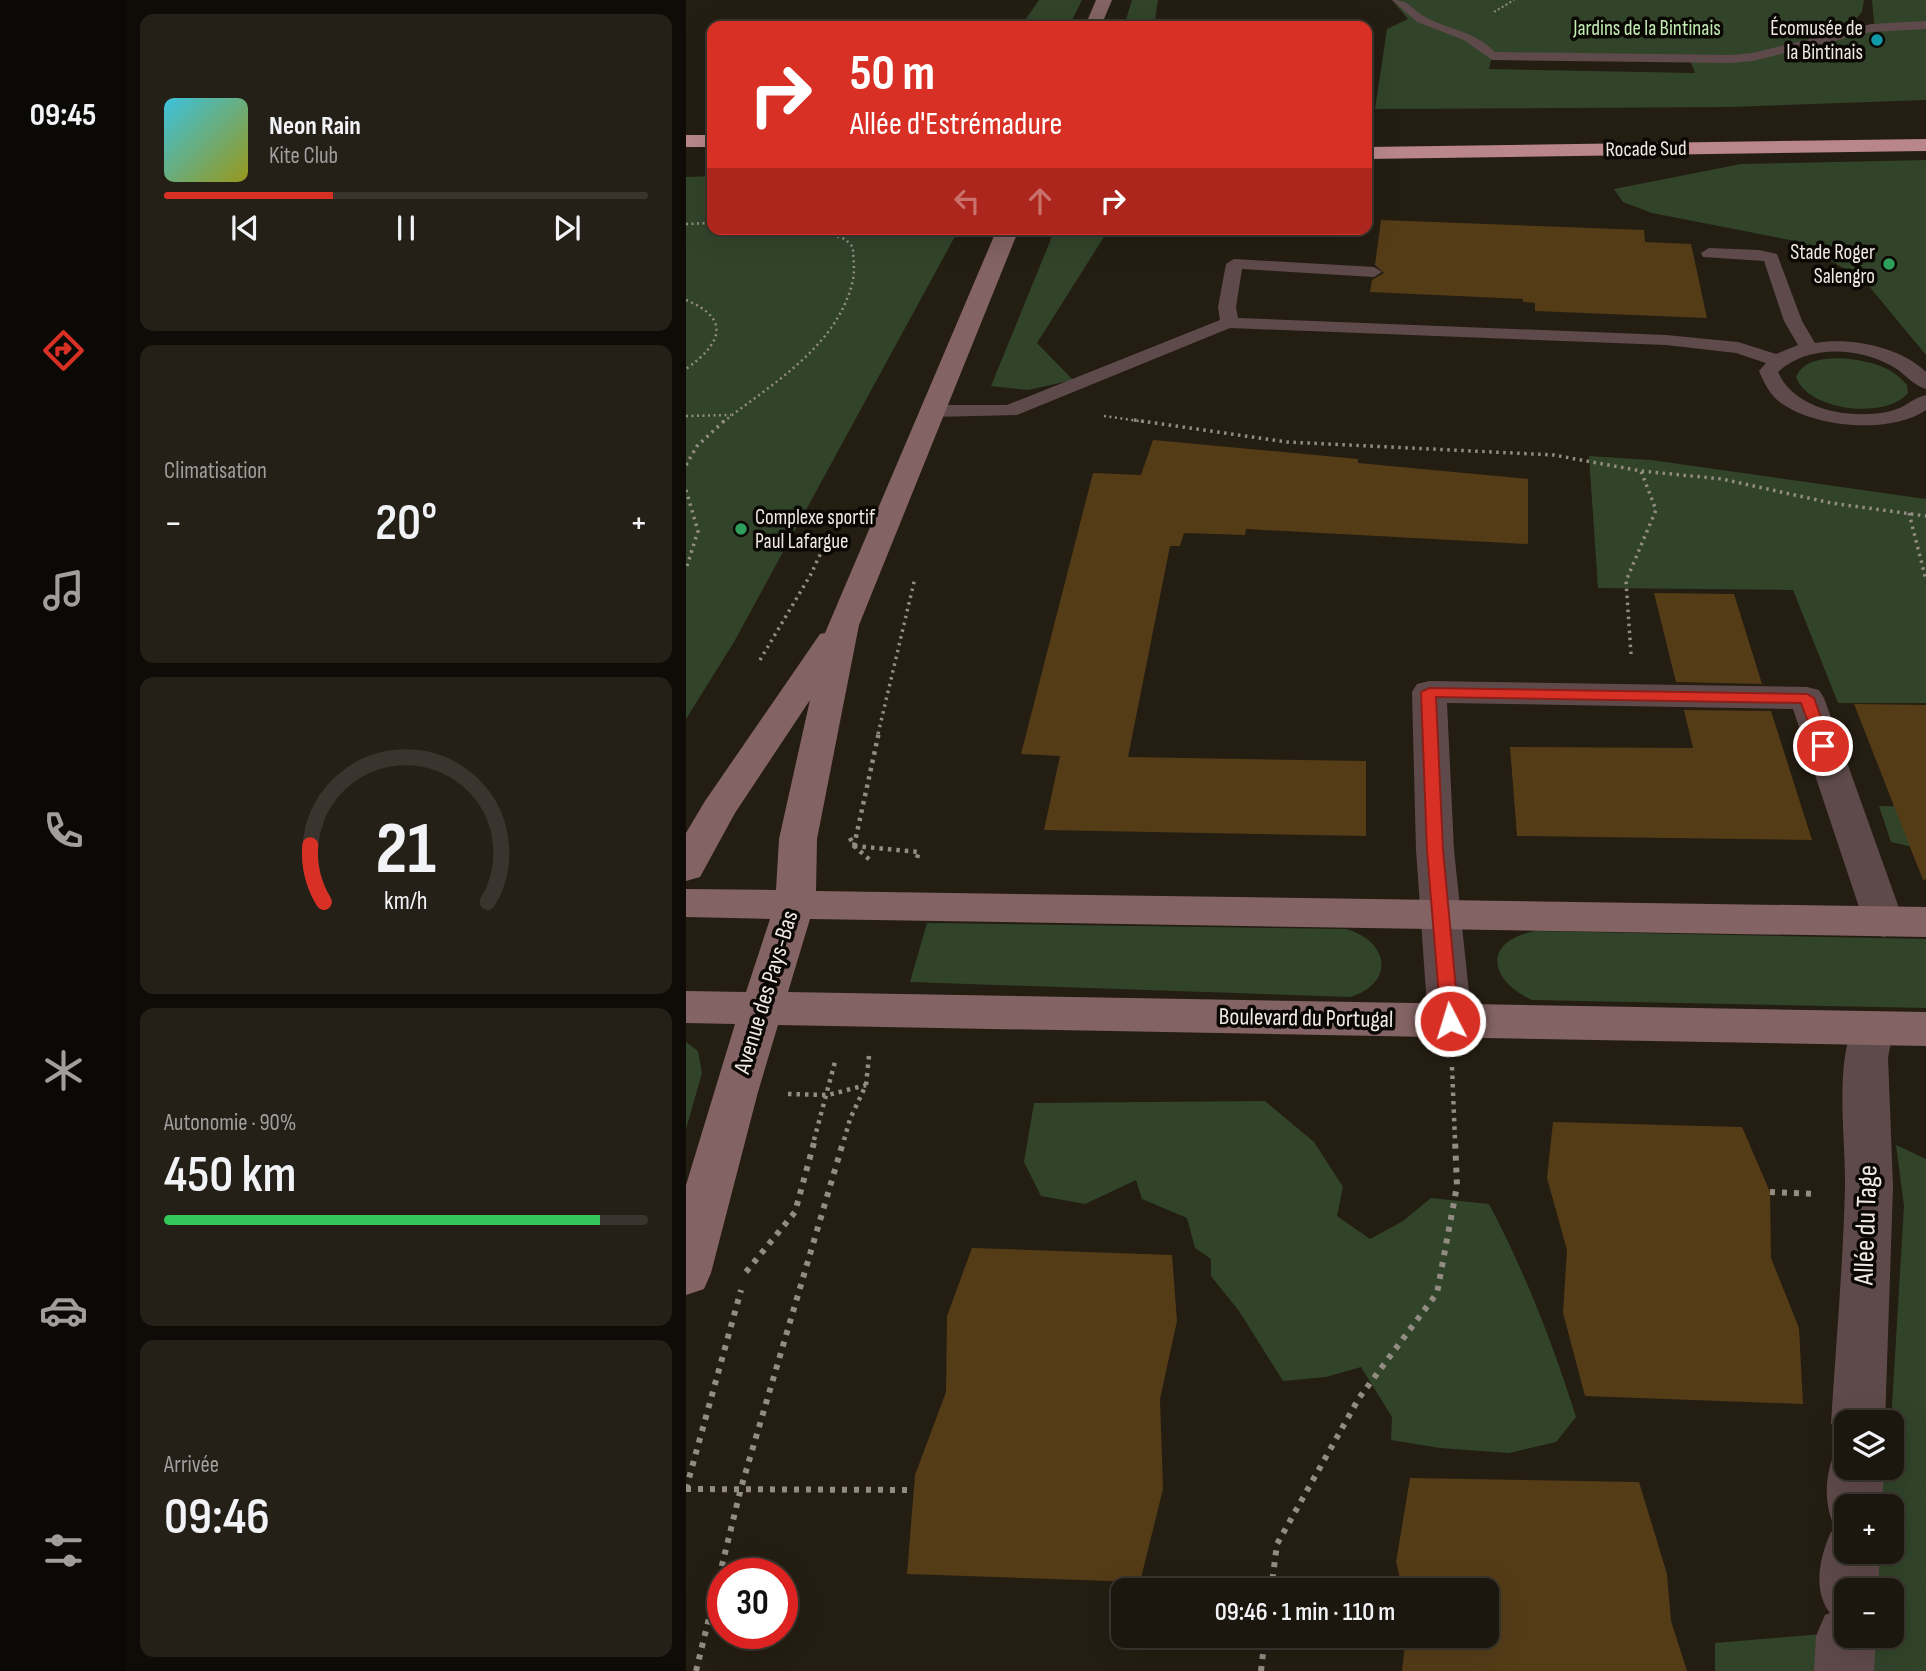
<!DOCTYPE html>
<html lang="fr">
<meta charset="utf-8">
<style>
body{margin:0;font-family:"Sofia Sans Condensed",sans-serif;background:#241f17;color:#f1f3f6;height:100vh;display:flex;flex-direction:column;font-size:26px;white-space:nowrap}
*{box-sizing:border-box;margin:0}
p{font-size:23px;color:#a09f9e}
.icon{flex:none;width:38px;height:38px;fill:none;stroke:currentColor;stroke-width:2;stroke-linecap:round;stroke-linejoin:round}
.map{position:relative;flex:1;overflow:hidden}
.side{display:flex;flex-direction:column;gap:14px;padding:14px;background:#0f0c08;width:560px}
.side>*{flex:none}
.banner{position:absolute;left:21px;top:21px;width:665px;height:214px;border-radius:14px;box-shadow:0 7px 28px #0002,0 0 0 2px #39352e;background:#d93025;color:#fff;overflow:hidden}
.fabs{position:absolute;left:1148px;top:1410px;display:grid;gap:14px}
.fabs a{display:grid;place-items:center;width:70px;height:70px;border-radius:14px;background:#1b160e;box-shadow:0 7px 28px #0002,0 0 0 2px #39352e;font-size:35px}
.speed{position:absolute;left:21px;top:1558px;display:flex;gap:14px;font-size:35px;font-weight:700;text-align:center}
.speed>*{display:grid;place-content:center;width:91px;height:91px;border-radius:50%;background:#1b160e;box-shadow:0 7px 28px #0002,0 0 0 2px #39352e;line-height:1}
.speed .limit{border:10px solid #d22;background:#fff;color:#111}
.pin{position:absolute;display:grid;place-items:center;width:60px;height:60px;color:#fff;margin:-30px;border:4px solid #fff;border-radius:50%;box-shadow:0 2px 7px #0007}
.me{position:absolute;width:77px;margin:-38px;rotate:355deg;stroke-linejoin:round;filter:drop-shadow(0 0 5px #0008)}
.turn{display:flex;align-items:center;gap:24px;height:147px;padding:0 28px;font-size:32px}
.turn .icon{width:91px;height:91px;stroke-width:2.5}
.turn b{display:block;font-size:49px;line-height:60px}
.lanes{display:flex;align-items:center;height:66px;padding:0 28px;background:#0003;justify-content:center;gap:35px;direction:ltr}
.lanes .off{opacity:.35}
.big{font-size:52px;font-weight:600;line-height:1.1}
.side .widget{flex:1;display:flex;flex-direction:column;justify-content:center;gap:10px;min-width:0;padding:0 24px;border-radius:14px;background:#241f17}
.side .dial{align-items:center;gap:0}
.dial svg{height:182px;overflow:visible;fill:none;stroke:#39352e;stroke-width:7;stroke-linecap:round;text-anchor:middle}
.dial text{fill:#f1f3f6;stroke:none}
.song{display:flex;align-items:center;gap:21px}
.cover{width:84px;height:84px;border-radius:10px;background:linear-gradient(135deg,hsl(190 70% 55%),hsl(60 70% 35%))}
.played{height:7px;border-radius:4px;background:linear-gradient(90deg,#d93025 35%,#39352e 35%)}
.keys{display:flex;justify-content:space-around;direction:ltr}
.heat{display:flex;justify-content:space-between;align-items:center;font-size:38px;direction:ltr}
.charge{height:10px;border-radius:5px;background:linear-gradient(90deg,#34c759 90%,#39352e 0)}
.trip{position:absolute;left:425px;top:1578px;width:388px;height:70px;border-radius:14px;background:#1b160e;box-shadow:0 7px 28px #0002,0 0 0 2px #39352e;font-weight:600;line-height:70px;text-align:center}
main{display:flex;flex:1;min-height:0}
.tab-bar{display:flex;flex-direction:column;width:126px;justify-content:space-around;align-items:center;background:#0b0906;color:#a09f9e}
.tab-bar .icon{width:49px;height:49px}
.tab-bar .current{color:#d93025}
.tab-bar b{font-size:32px;color:#f1f3f6}
.map>svg:first-child{display:block}
.green{fill:#31442a}
.building{fill:#543c17}
.lines{fill:none;stroke-linecap:round;stroke-linejoin:round}
.path-far4{stroke:#928c83;stroke-width:2;stroke-dasharray:2 2.5;stroke-linecap:butt}
.path-far3{stroke:#928c83;stroke-width:2.5;stroke-dasharray:2 3.5;stroke-linecap:butt}
.path-far2{stroke:#928c83;stroke-width:3.5;stroke-dasharray:2.5 4.5;stroke-linecap:butt}
.path-far1{stroke:#928c83;stroke-width:4.5;stroke-dasharray:3.5 5;stroke-linecap:butt}
.path{stroke:#928c83;stroke-width:6;stroke-dasharray:5 7;stroke-linecap:butt}
.lane{fill:#5f4a4b;fill-rule:evenodd}
.street{fill:#5f4a4b;fill-rule:evenodd}
.secondary{fill:#836364;fill-rule:evenodd}
.highway{fill:#b98789;fill-rule:evenodd}
.route{fill:#d93025;stroke:#8d1f18;stroke-width:2}
.culture-dot{fill:#0f9aa8;stroke:#0b0804;stroke-width:2.5}
.leisure-dot{fill:#2e9e5b;stroke:#0b0804;stroke-width:2.5}
.labels{text-anchor:middle;dominant-baseline:central;stroke-width:7;stroke-linejoin:round;paint-order:stroke}
.far-park-label{font-size:21px;fill:#c1edb2;stroke:#0b0804}
.far-poi-label{font-size:21px;fill:#efe9e2;stroke:#0b0804;text-anchor:end}
.far-street-label{font-size:21px;fill:#efe9e2;stroke:#0b0804}
.street-label{font-size:24px;fill:#efe9e2;stroke:#0b0804}
.near-street-label{font-size:28px;fill:#efe9e2;stroke:#0b0804}
</style>
<main>
<nav class="tab-bar">
<b>09:45</b>
<svg class="icon current" aria-label="directions" viewBox="0 0 24 24"><path d="M12 3l9 9-9 9-9-9zM9 14v-3h6M13 9l2 2-2 2"/></svg>
<svg class="icon" aria-label="music" viewBox="0 0 24 24"><path d="M9 18V5l10-2v13"/><circle cx="6" cy="18" r="3"/><circle cx="16" cy="16" r="3"/></svg>
<svg class="icon" aria-label="phone" viewBox="0 0 24 24"><path d="M5 4h4l2 5-3 2q2 4 5 5l2-3 5 2v4C11 20 4 13 5 4z"/></svg>
<svg class="icon" aria-label="climate" viewBox="0 0 24 24"><path d="M12 3v18M4 7l16 10M4 17L20 7"/></svg>
<svg class="icon" aria-label="car" viewBox="0 0 24 24"><path d="M5 17H2v-5l4-1 3-4h7l3 4 3 1v5h-3M9 17h6M6 11h13"/><circle cx="7" cy="17" r="2"/><circle cx="17" cy="17" r="2"/></svg>
<svg class="icon" aria-label="filters" viewBox="0 0 24 24"><path d="M4 7h16M4 17h16"/><circle cx="9" cy="7" r="2"/><circle cx="15" cy="17" r="2"/></svg>
</nav>
<section class="side">
<div class="widget">
<div class="song"><i class="cover"></i><div><b>Neon Rain</b><p>Kite Club</p></div></div>
<div class="played"></div>
<div class="keys"><svg class="icon" aria-label="previous" viewBox="0 0 24 24"><path d="M18 5L8 12l10 7zM5 5v14"/></svg><svg class="icon" aria-label="pause" viewBox="0 0 24 24"><path d="M8 5v14M16 5v14"/></svg><svg class="icon" aria-label="next" viewBox="0 0 24 24"><path d="M6 5l10 7-10 7zM19 5v14"/></svg></div>
</div>
<div class="widget"><p>Climatisation</p>
<div class="heat"><a>−</a><b class="big">20°</b><a>+</a></div>
</div>
<div class="widget dial"><svg viewBox="0 0 100 80">
<path d="M14 69A42 42 0 1 1 86 69"/>
<path d="M14 69A42 42 0 0 1 8 44" stroke="#d93025"/>
<text x="50" y="56" font-size="32" font-weight="700">21</text>
<text x="50" y="72" font-size="11">km/h</text>
</svg></div>
<div class="widget"><p>Autonomie · 90%</p><b class="big">450 km</b><div class="charge"></div></div>
<div class="widget"><p>Arrivée</p><b class="big">09:46</b></div>
</section>
<div class="map">
<svg width="1240" height="1671" viewBox="0 0 1240 1671">
<rect width="100%" height="100%" fill="#241d12"/>
<path class="green" d="M 353,0 L 396,0 L 383,26 L 335,26 Z
M 446,0 L 472,0 L 468,26 L 438,26 Z
M 706,0 L 1178,0 L 1176,12 L 1162,28 L 1064,56 L 806,56 L 803,69 L 1009,73 L 1004,60 L 1048,62 L 1198,28 L 1188,23 L 1186,0 L 1240,0 L 1240,100 L 1043,107 L 689,109 L 701,29 L 722,19 Z
M 1240,160 L 1240,355 L 1177,279 L 1109,241 L 966,213 L 937,202 L 928,189 L 1055,164 Z
M 26,176 L 26,229 L 273,229 L 48,642 L 0,719 L 0,177 Z
M 369,229 L 423,229 L 351,343 L 387,380 L 342,390 L 305,386 Z
M 1152,358 C 1178,360 1204,364 1221,385 L 1222,393 C 1200,420 1122,411 1110,377 C 1118,360 1135,359 1152,358 Z
M 903,456 L 965,460 L 1240,499 L 1240,703 L 1152,703 L 1107,590 L 912,588 Z
M 1193,806 L 1240,807 L 1240,850 L 1205,842 Z
M 241,923 L 660,929 C 703,941 710,983 664,997 L 224,982 Z
M 850,931 L 1240,939 L 1240,1008 L 846,1000 C 802,980 796,941 850,931 Z
M 0,1042 L 12,1051 L 16,1073 L 0,1129 Z
M 579,1101 L 628,1142 L 657,1187 L 651,1216 L 684,1239 L 717,1221 L 745,1198 L 803,1204 C 839,1272 867,1344 890,1417 L 870,1442 L 823,1453 L 754,1448 L 705,1440 L 706,1417 L 675,1367 L 640,1377 L 597,1381 L 553,1311 L 525,1276 L 525,1259 L 509,1248 L 501,1218 L 456,1199 L 450,1180 L 399,1204 L 355,1196 L 338,1162 L 348,1103 Z
M 1210,1145 L 1240,1159 L 1240,1671 L 1029,1671 L 1029,1643 L 1160,1632 L 1160,1636 L 1206,1636 L 1206,1591 L 1179,1591 L 1176,1552 L 1206,1552 L 1206,1507 L 1172,1507 L 1169,1471 L 1201,1476 L 1202,1468 L 1206,1468 L 1205,1423 L 1218,1206 Z"/>
<path class="building" d="M 695,220 L 958,230 L 959,242 L 1005,244 L 1021,318 L 849,311 L 849,303 L 837,302 L 837,299 L 684,292 L 686,280 L 698,273 L 689,265 Z
M 467,440 L 672,459 L 672,463 L 842,479 L 842,544 L 560,529 L 559,535 L 498,533 L 494,546 L 484,546 L 442,757 L 680,761 L 680,836 L 358,830 L 374,756 L 335,754 L 407,473 L 455,475 Z
M 968,593 L 1048,594 L 1076,684 L 990,682 Z
M 1168,704 L 1240,705 L 1240,879 L 1237,880 Z
M 998,710 L 1085,711 L 1126,840 L 831,836 L 824,747 L 1007,748 Z
M 867,1122 L 1056,1127 L 1084,1192 L 1085,1258 L 1113,1328 L 1117,1404 L 899,1396 L 877,1313 L 881,1250 L 861,1178 Z
M 286,1248 L 486,1255 L 491,1321 L 474,1399 L 477,1489 L 454,1582 L 221,1574 L 229,1475 L 260,1392 L 261,1316 Z
M 724,1478 L 953,1482 L 981,1574 L 985,1621 L 1001,1671 L 716,1671 L 720,1636 L 802,1636 L 802,1591 L 717,1591 L 710,1562 Z"/>
<g class="lines">
<path class="path-far4" d="M 808,12 L 828,0"/>
<path class="path-far3" d="M 0,224 L 26,223
M 0,300 C 46,319 35,344 0,369
M 0,416 L 45,415
M 418,416 L 460,422
M 37,422 C 87,383 152,346 167,280 C 169,269 167,258 167,247 L 159,239 L 129,229"/>
<path class="path-far2" d="M 448,420 L 601,442 L 868,455 L 955,471 L 1036,479 L 1145,503 L 1240,516
M 0,465 L 11,446 L 39,420
M 0,490 L 12,531 L 0,569
M 1223,513 L 1240,580
M 945,654 L 940,581 L 970,510 L 955,471
M 74,660 L 125,574 L 141,540
M 192,734 L 229,578"/>
<path class="path-far1" d="M 164,838 L 168,846 L 184,860
M 168,846 L 233,852 L 230,861
M 168,846 L 193,732
M 766,1067 L 769,1140
M 102,1094 L 142,1095 L 180,1085
M 128,1140 L 150,1058
M 158,1140 L 164,1119 L 180,1085 L 183,1056"/>
<path class="path" d="M 1084,1192 L 1129,1194
M 60,1272 L 109,1212 L 129,1139
M 0,1489 L 55,1290
M 0,1489 L 227,1490
M 585,1591 L 591,1544 L 673,1398 L 751,1293 L 771,1186 L 769,1139
M 10,1671 L 55,1488 L 158,1139
M 575,1671 L 579,1636"/>
<path class="lane" d="M 706,0 C 724,0 725,9 739,17 C 765,31 787,30 809,52 L 1045,55 L 1067,53 L 1185,24 L 1240,21 L 1240,29 L 1185,32 L 1067,61 L 1045,63 L 806,60 L 778,40 L 731,22 Z
M 1023,248 L 1073,250 L 1091,254 L 1116,321 L 1129,343 C 1165,337 1214,347 1240,372 L 1240,389 C 1227,386 1217,371 1204,365 C 1170,347 1121,345 1092,372 C 1109,411 1166,420 1205,411 C 1218,408 1227,398 1240,395 L 1240,410 C 1205,434 1133,428 1098,405 C 1085,397 1079,385 1073,371 L 1080,363 L 1050,353 L 980,345 L 544,328 L 331,415 L 247,417 L 237,411 L 247,405 L 321,405 L 534,320 L 532,307 L 540,264 L 548,259 L 688,267 L 696,272 L 688,277 L 556,269 L 550,307 L 552,318 L 980,335 L 1052,342 L 1090,354 L 1112,345 L 1098,321 L 1078,261 L 1017,257 L 1015,253 Z"/>
<path class="street" d="M 743,681 L 1121,687 L 1133,690 L 1138,698 L 1218,922 L 1212,932 L 1198,937 L 1184,932 L 1178,922 L 1107,709 L 761,703 L 768,850 L 786,1021 L 779,1033 L 764,1038 L 749,1033 L 742,1021 L 730,850 L 726,692 L 731,684 Z
M 1186,1012 L 1201,1017 L 1208,1029 L 1202,1057 L 1207,1187 L 1199,1423 L 1160,1423 L 1160,1444 L 1153,1441 L 1145,1423 C 1150,1344 1157,1265 1159,1187 C 1160,1137 1147,1061 1171,1017 Z
M 1160,1445 L 1160,1468 L 1198,1468 L 1196,1507 L 1160,1507 L 1160,1552 L 1194,1552 L 1192,1591 L 1160,1591 L 1160,1636 L 1190,1636 L 1188,1671 L 1128,1671 L 1130,1636 L 1139,1615 L 1144,1613 C 1126,1590 1134,1556 1145,1532 L 1152,1529 L 1148,1527 C 1137,1500 1139,1475 1150,1449 Z"/>
<path class="secondary" d="M 410,0 L 426,0 L 415,26 L 399,26 Z
M 311,229 L 333,229 L 173,625 L 131,839 L 130,891 L 1240,907 L 1240,937 L 124,919 L 102,992 L 1240,1012 L 1240,1046 L 92,1025 L 72,1092 L 25,1273 L 18,1289 L 0,1295 L 0,1185 L 49,1024 L 0,1023 L 0,991 L 60,992 L 84,919 L 0,917 L 0,889 L 90,890 L 93,839 L 124,700 L 49,813 L 14,877 L 0,881 L 0,833 L 19,801 L 134,634 L 139,633 Z"/>
<path class="highway" d="M 0,135 L 26,135 L 26,147 L 0,147 Z
M 1240,139 L 1240,151 L 681,159 L 681,147 Z"/>
</g>
<path class="route" d="M 743,688 L 1121,694 L 1128,698 L 1145,746 L 1142,749 L 1132,749 L 1115,703 L 750,697 L 757,850 L 773,1021 L 771,1026 L 758,1026 L 755,1021 L 741,850 L 735,692 Z"/>
<circle class="culture-dot" cx="1191" cy="40" r="7"/>
<g class="leisure-dot">
<circle cx="1203" cy="264" r="7"/>
<circle cx="55" cy="529" r="7"/>
</g>
<g class="labels">
<g class="far-park-label">
<text x="961" y="28">Jardins de la Bintinais</text>
</g>
<g class="far-poi-label">
<text x="1177" y="28">Écomusée de<tspan x="1177" dy="24">la Bintinais</tspan></text>
<text x="1189" y="252">Stade Roger<tspan x="1189" dy="24">Salengro</tspan></text>
<text x="69" y="517" text-anchor="start">Complexe sportif<tspan x="69" dy="24">Paul Lafargue</tspan></text>
</g>
<g class="far-street-label">
<text transform="translate(960 149) rotate(-1)">Rocade Sud</text>
</g>
<g class="street-label">
<text transform="translate(80 992) rotate(-73)">Avenue des Pays-Bas</text>
<text transform="translate(620 1018) rotate(1)">Boulevard du Portugal</text>
</g>
<g class="near-street-label">
<text transform="translate(1180 1225) rotate(-88)">Allée du Tage</text>
</g>
</g>
</svg>
<div class="fabs">
<a><svg class="icon" aria-label="layers" viewBox="0 0 24 24"><path d="M12 4l9 5-9 5-9-5zM3 14l9 5 9-5"/></svg></a>
<a>+</a>
<a>−</a>
</div>
<div class="speed"><div class="limit">30</div></div>
<div class="pin" style="left:1137px;top:746px;background:#d93025"><svg class="icon" aria-label="arrive" viewBox="0 0 24 24"><path d="M6 21V4h12l-3 4 3 4H6"/></svg></div>
<svg class="me" style="left:764px;top:1021px" viewBox="-20 -20 40 40"><circle r="17" fill="#d93025" stroke="#fff" stroke-width="3"/><path d="M0-11L8 9 0 5-8 9z" fill="#fff"/></svg>
<div class="trip">09:46 · 1 min · 110 m</div>
<div class="banner">
<div class="turn"><svg class="icon" aria-label="right" viewBox="0 0 24 24"><path d="M7 20v-9h11M14 6l5 5-5 5"/></svg><div><b>50 m</b>Allée d'Estrémadure</div></div>
<div class="lanes"><svg class="icon off" aria-label="left" viewBox="0 0 24 24"><path d="M17 20v-9H6M10 6l-5 5 5 5"/></svg><svg class="icon off" aria-label="ahead" viewBox="0 0 24 24"><path d="M12 20V5M6 11l6-6 6 6"/></svg><svg class="icon" aria-label="right" viewBox="0 0 24 24"><path d="M7 20v-9h11M14 6l5 5-5 5"/></svg></div>
</div>
</div>
</main>
